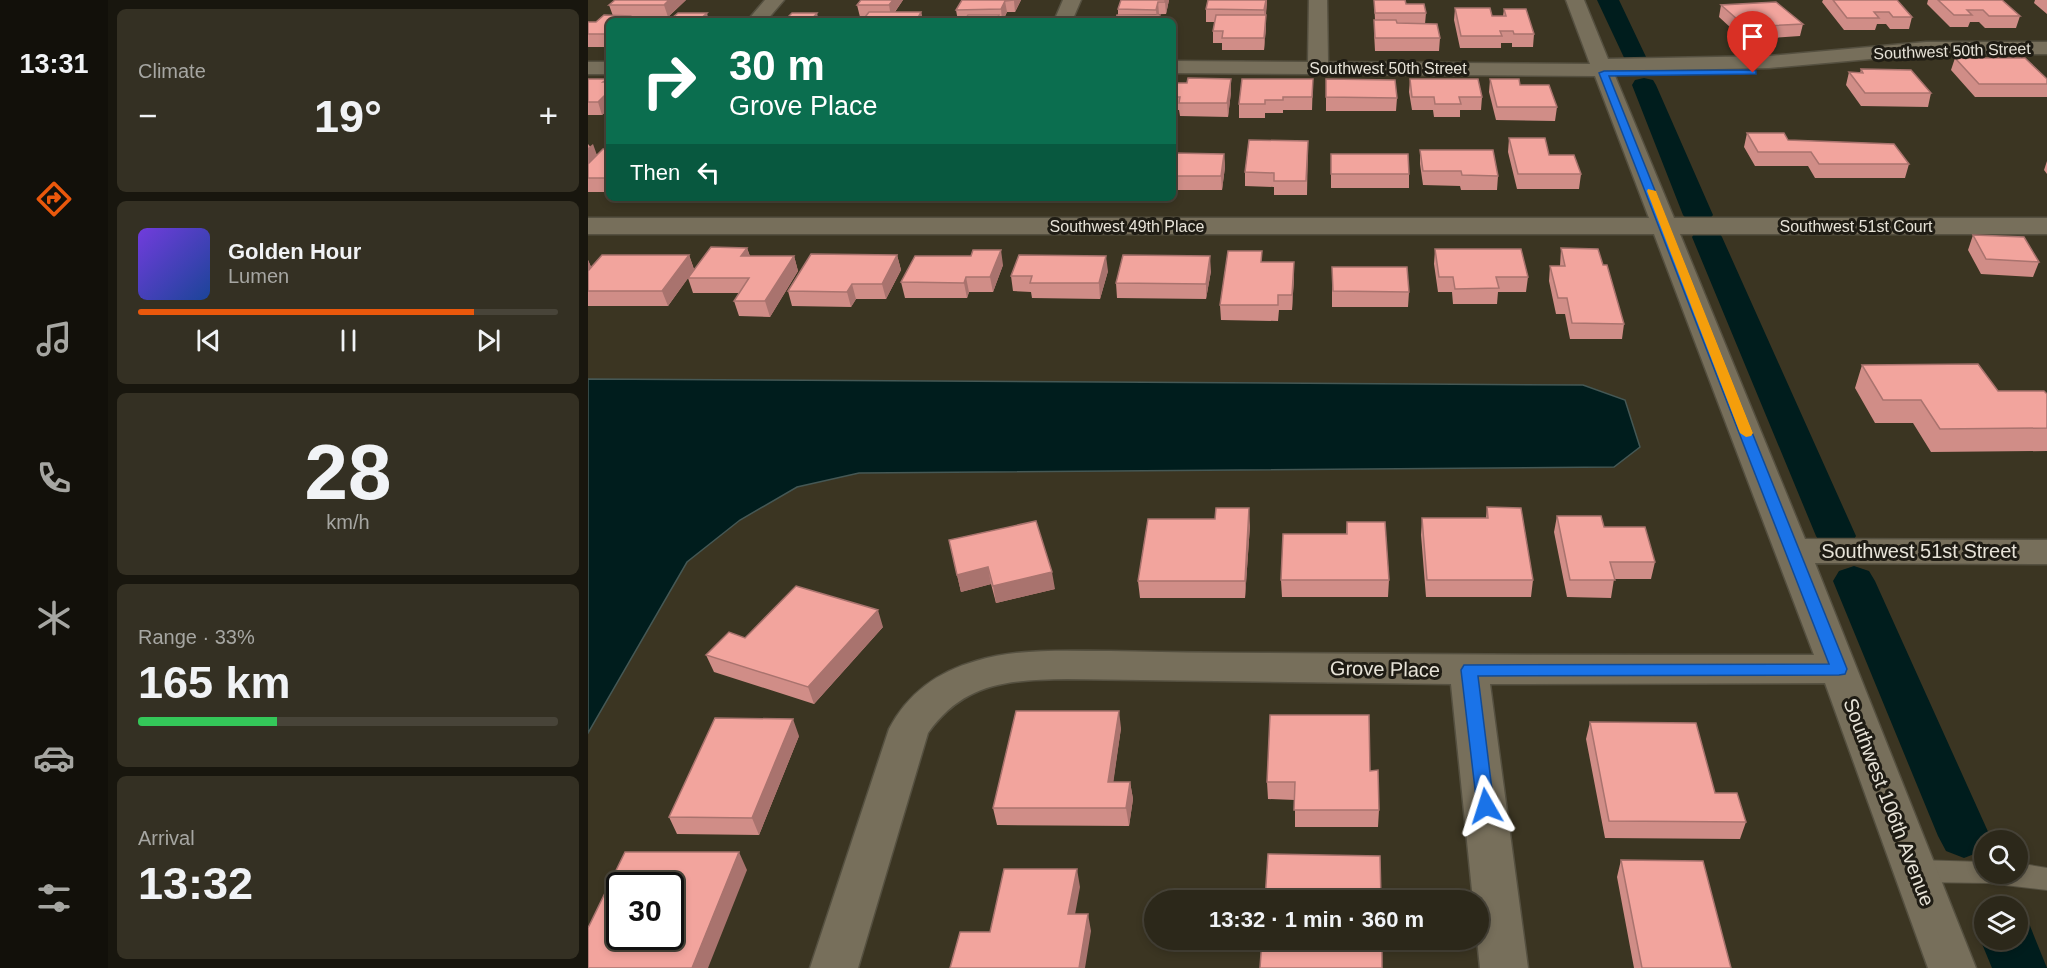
<!DOCTYPE html>
<meta charset="utf-8">
<style>
body{margin:0;font-family:Arial,sans-serif;background:#343023;color:#f1f3f6;height:100vh;display:flex;flex-direction:column;font-size:22px;white-space:nowrap}
*{box-sizing:border-box;margin:0}
p{font-size:20px;color:#a6a6a2}
.icon{flex:none;width:33px;height:33px;fill:none;stroke:currentColor;stroke-width:2;stroke-linecap:round;stroke-linejoin:round}
.map{position:relative;flex:1;overflow:hidden}
.details{display:flex;flex-direction:column;gap:9px;padding:9px;background:#18160e;width:480px}
.details>*{flex:none}
.top-card{position:absolute;left:18px;top:18px;width:570px;height:183px;border-radius:9px;box-shadow:0 3px 9px #0003,0 0 0 2px #484439;background:#0b6e4f;color:#fff;overflow:hidden}
.buttons{position:absolute;left:1386px;top:830px;display:grid;gap:12px}
.buttons a{display:grid;place-items:center;width:54px;height:54px;border-radius:50%;background:#2c281a;box-shadow:0 3px 9px #0003,0 0 0 2px #484439;font-size:30px}
.speed{position:absolute;left:18px;top:872px;display:flex;gap:12px;font-size:30px;font-weight:700;text-align:center}
.speed>*{display:grid;place-content:center;width:78px;height:78px;border-radius:50%;background:#2c281a;box-shadow:0 3px 9px #0003,0 0 0 2px #484439;line-height:1}
.speed .limit{border:3px solid #111;border-radius:9px;background:#fff;color:#111}
.pin{position:absolute;display:grid;place-items:center;width:51px;height:51px;color:#fff;margin:-62px -26px;border-radius:50% 50% 50% 0;rotate:-45deg;box-shadow:0 0 6px #0007}
.pin .icon{rotate:45deg}
.me{position:absolute;width:66px;margin:-33px;rotate:354deg;stroke-linejoin:round;filter:drop-shadow(0 0 4px #0008)}
.turn{display:flex;align-items:center;gap:21px;height:126px;padding:0 24px;font-size:27px}
.turn .icon{width:78px;height:78px;stroke-width:2.5}
.turn b{display:block;font-size:42px;line-height:51px}
.then{display:flex;align-items:center;height:57px;padding:0 24px;background:#0003;gap:12px;font-size:22px}
.big{font-size:45px;font-weight:700;line-height:1.1}
.details .tile{flex:1;display:flex;flex-direction:column;justify-content:center;gap:9px;min-width:0;padding:0 21px;border-radius:9px;background:#343023}
.details .dial{align-items:center;gap:0}
.dial b{font-size:78px;line-height:1}
.song{display:flex;align-items:center;gap:18px}
.cover{width:72px;height:72px;border-radius:9px;background:linear-gradient(135deg,hsl(260 70% 55%),hsl(220 70% 35%))}
.played{height:6px;border-radius:3px;background:linear-gradient(90deg,#ea580c 80%,#484439 80%)}
.keys{display:flex;justify-content:space-around;direction:ltr}
.heat{display:flex;justify-content:space-between;align-items:center;font-size:33px;direction:ltr}
.charge{height:9px;border-radius:4px;background:linear-gradient(90deg,#34c759 33%,#484439 0)}
.trip{position:absolute;left:556px;top:890px;width:345px;height:60px;border-radius:30px;background:#2c281a;box-shadow:0 3px 9px #0003,0 0 0 2px #484439;font-weight:700;line-height:60px;text-align:center}
main{display:flex;flex:1;min-height:0}
.menu{display:flex;flex-direction:column;width:108px;justify-content:space-around;align-items:center;background:#12100a;color:#a6a6a2}
.menu .icon{width:42px;height:42px}
.menu .selected{color:#ea580c}
.menu b{font-size:27px;color:#f1f3f6}
.map>svg:first-child{display:block}
.water{fill:#001d1d;stroke:#455855;stroke-width:1.5}
.lines{fill:none;stroke-linecap:round;stroke-linejoin:round}
.canal{fill:#001d1d;fill-rule:evenodd}
.lane-casing{stroke:#555040;stroke-width:2}
.street-casing{stroke:#555040;stroke-width:3}
.lane{fill:#776f5b;fill-rule:evenodd}
.street{fill:#776f5b;fill-rule:evenodd}
.wall{fill:#d08d87}
.shaded-wall{fill:#a9736e}
.building{fill:#f2a49d;stroke:#a9736e;stroke-width:1.5;fill-rule:evenodd}
.route{fill:#1a73e8;stroke:#114b97;stroke-width:1.5}
.slow{fill:#f59e0b}
.labels{text-anchor:middle;dominant-baseline:central;stroke-width:6;stroke-linejoin:round;paint-order:stroke}
.far-street-label{font-size:16px;fill:#e7e3d8;stroke:#1f1c14}
.street-label{font-size:20px;fill:#e7e3d8;stroke:#1f1c14}
</style>
<main>
<nav class="menu">
<b>13:31</b>
<svg class="icon selected" aria-label="directions" viewBox="0 0 24 24"><path d="M12 3l9 9-9 9-9-9zM9 14v-3h6M13 9l2 2-2 2"/></svg>
<svg class="icon" aria-label="music" viewBox="0 0 24 24"><path d="M9 18V5l10-2v13"/><circle cx="6" cy="18" r="3"/><circle cx="16" cy="16" r="3"/></svg>
<svg class="icon" aria-label="phone" viewBox="0 0 24 24"><path d="M5 4h4l2 5-3 2q2 4 5 5l2-3 5 2v4C11 20 4 13 5 4z"/></svg>
<svg class="icon" aria-label="climate" viewBox="0 0 24 24"><path d="M12 3v18M4 7l16 10M4 17L20 7"/></svg>
<svg class="icon" aria-label="car" viewBox="0 0 24 24"><path d="M5 17H2v-5l4-1 3-4h7l3 4 3 1v5h-3M9 17h6M6 11h13"/><circle cx="7" cy="17" r="2"/><circle cx="17" cy="17" r="2"/></svg>
<svg class="icon" aria-label="filters" viewBox="0 0 24 24"><path d="M4 7h16M4 17h16"/><circle cx="9" cy="7" r="2"/><circle cx="15" cy="17" r="2"/></svg>
</nav>
<section class="details">
<div class="tile"><p>Climate</p>
<div class="heat"><a>−</a><b class="big">19°</b><a>+</a></div>
</div>
<div class="tile">
<div class="song"><i class="cover"></i><div><b>Golden Hour</b><p>Lumen</p></div></div>
<div class="played"></div>
<div class="keys"><svg class="icon" aria-label="previous" viewBox="0 0 24 24"><path d="M18 5L8 12l10 7zM5 5v14"/></svg><svg class="icon" aria-label="pause" viewBox="0 0 24 24"><path d="M8 5v14M16 5v14"/></svg><svg class="icon" aria-label="next" viewBox="0 0 24 24"><path d="M6 5l10 7-10 7zM19 5v14"/></svg></div>
</div>
<div class="tile dial"><b>28</b><p>km/h</p></div>
<div class="tile"><p>Range · 33%</p><b class="big">165 km</b><div class="charge"></div></div>
<div class="tile"><p>Arrival</p><b class="big">13:32</b></div>
</section>
<div class="map">
<svg width="1459" height="968" viewBox="0 0 1459 968">
<rect width="100%" height="100%" fill="#3b3522"/>
<path class="water" d="M 0,379 L 995,385 L 1037,400 L 1052,447 L 1026,467 L 271,473 L 209,487 L 152,520 L 99,562 L 0,733 Z"/>
<g class="lines">
<path class="canal" d="M 1009,0 L 1031,0 L 1059,59 L 1055,64 L 1047,66 L 1039,64 Z
M 1056,78 L 1065,80 L 1068,85 L 1125,215 L 1120,221 L 1110,224 L 1100,221 L 1095,215 L 1044,85 L 1047,80 Z
M 1119,228 L 1130,231 L 1134,237 L 1268,536 L 1262,546 L 1248,549 L 1234,546 L 1228,536 L 1104,237 L 1108,231 Z
M 1266,566 L 1281,571 L 1287,581 L 1402,836 L 1400,840 L 1396,840 L 1394,851 L 1376,858 L 1358,851 L 1350,836 L 1245,581 L 1251,571 Z
M 1430,918 L 1440,921 L 1459,968 L 1404,968 L 1392,939 L 1396,930 L 1396,939 L 1430,939 Z"/>
<defs>
<path id="lane" d="M 1328,860 L 1396,862 L 1396,873 L 1430,873 L 1430,863 L 1459,868 L 1459,890 L 1400,883 L 1328,882 L 1319,879 L 1315,871 L 1319,863 Z"/>
<path id="street" d="M 177,0 L 196,0 L 178,21 L 159,21 Z
M 475,0 L 493,0 L 484,21 L 466,21 Z
M 721,0 L 739,0 L 740,62 L 1002,64 L 978,0 L 996,0 L 1020,59 L 1181,56 L 1338,42 L 1459,42 L 1459,54 L 1338,54 L 1181,68 L 1025,71 L 1086,218 L 1459,218 L 1459,234 L 1092,234 L 1217,539 L 1459,540 L 1459,564 L 1227,563 L 1388,968 L 1340,968 L 1237,683 L 902,684 L 940,968 L 892,968 L 889,939 L 891,939 L 891,900 L 885,900 L 863,684 L 479,679 C 421,680 376,682 340,733 L 270,968 L 222,968 L 301,729 C 320,693 349,672 388,661 C 432,648 477,651 522,651 C 573,652 624,653 675,653 C 859,655 1042,655 1226,655 L 1066,234 L 0,234 L 0,218 L 1061,218 L 1007,76 L 585,73 L 585,61 L 720,62 Z
M 0,62 L 21,62 L 21,74 L 0,74 Z"/>
</defs>
<use href="#lane" class="lane-casing"/>
<use href="#street" class="street-casing"/>
<use href="#lane" class="lane"/>
<use href="#street" class="street"/>
</g>
<path class="wall" d="M 98,0 L 80,17 L 42,17 L 21,21 L 21,47 L 0,47 L 0,22 L 8,22 L 25,16 L 21,5 Z
M 315,0 L 307,12 L 333,12 L 335,21 L 274,21 L 277,17 L 272,17 L 269,5 Z
M 374,0 L 433,0 L 427,12 L 419,12 L 415,21 L 370,21 L 368,10 Z
M 581,0 L 578,14 L 530,15 L 530,9 Z
M 620,0 L 679,0 L 678,15 L 678,27 L 676,50 L 634,50 L 634,43 L 625,43 L 625,31 L 627,22 L 618,22 L 618,9 Z
M 786,0 L 817,0 L 818,4 L 838,13 L 837,24 L 852,38 L 851,51 L 787,51 L 786,32 L 787,20 Z
M 1235,0 L 1309,0 L 1324,17 L 1321,29 L 1302,29 L 1298,24 L 1289,24 L 1287,30 L 1256,30 L 1234,2 Z
M 1340,0 L 1414,0 L 1432,16 L 1428,28 L 1397,28 L 1391,22 L 1382,22 L 1380,27 L 1362,27 L 1339,4 Z
M 1447,0 L 1459,0 L 1459,14 L 1446,3 Z
M 1133,5 L 1215,24 L 1212,36 L 1156,40 L 1131,17 Z
M 867,8 L 904,16 L 915,16 L 916,9 L 946,34 L 945,47 L 924,47 L 924,43 L 913,43 L 913,48 L 872,48 L 866,20 Z
M 1367,58 L 1459,79 L 1459,97 L 1387,97 L 1363,70 Z
M 1273,69 L 1343,93 L 1340,107 L 1273,106 L 1258,85 L 1261,72 L 1272,73 Z
M 0,79 L 19,79 L 20,82 L 21,82 L 21,109 L 14,115 L 0,115 Z
M 725,79 L 724,110 L 695,110 L 695,113 L 677,113 L 677,118 L 651,118 L 651,104 Z
M 738,79 L 809,98 L 808,111 L 738,111 Z
M 822,79 L 894,97 L 893,110 L 872,110 L 872,117 L 846,117 L 845,110 L 824,110 L 821,92 Z
M 902,79 L 932,85 L 969,107 L 967,121 L 908,120 L 901,92 Z
M 585,83 L 643,92 L 640,117 L 592,116 L 591,110 L 585,110 Z
M 1159,133 L 1200,140 L 1321,164 L 1317,178 L 1227,178 L 1220,166 L 1167,166 L 1156,147 Z
M 921,138 L 961,155 L 993,174 L 991,189 L 929,189 L 920,152 Z
M 720,141 L 719,195 L 686,195 L 686,187 L 657,186 L 657,172 Z
M 0,144 L 9,155 L 21,149 L 21,192 L 0,192 Z
M 832,150 L 910,176 L 909,190 L 873,190 L 872,186 L 835,185 L 832,164 Z
M 585,153 L 636,154 L 637,167 L 634,190 L 585,190 Z
M 743,154 L 821,174 L 821,188 L 743,188 Z
M 1459,161 L 1459,174 L 1456,170 Z
M 1385,235 L 1451,262 L 1445,277 L 1393,274 L 1380,250 Z
M 159,248 L 162,256 L 206,256 L 210,271 L 182,317 L 151,316 L 146,301 L 151,293 L 105,293 L 100,278 L 80,306 L 0,306 L 0,260 L 3,267 L 101,255 L 106,269 Z
M 973,248 L 1015,265 L 1036,324 L 1034,339 L 982,339 L 977,314 L 968,314 L 961,281 L 962,266 L 972,266 Z
M 847,249 L 940,277 L 938,292 L 910,292 L 909,304 L 865,304 L 864,292 L 850,292 L 846,264 Z
M 309,255 L 313,270 L 298,299 L 268,299 L 263,307 L 204,306 L 200,291 Z
M 383,256 L 415,265 L 405,292 L 381,292 L 379,298 L 317,298 L 313,282 Z
M 674,262 L 706,277 L 704,310 L 691,310 L 690,321 L 633,320 L 632,305 Z
M 744,267 L 821,292 L 820,307 L 744,307 Z
M 520,271 L 512,299 L 444,298 L 443,292 L 425,291 L 423,276 Z
M 623,271 L 618,299 L 529,298 L 528,283 Z
M 1274,365 L 1410,391 L 1459,394 L 1459,451 L 1343,452 L 1325,423 L 1287,423 L 1267,388 Z
M 899,507 L 945,580 L 943,597 L 838,597 L 833,535 L 834,518 L 898,518 Z
M 969,516 L 1016,527 L 1067,562 L 1063,579 L 1026,579 L 1023,598 L 979,597 L 966,532 Z
M 627,519 L 662,525 L 657,598 L 552,598 L 550,581 Z
M 759,522 L 801,580 L 800,597 L 694,597 L 693,580 L 758,534 Z
M 361,540 L 467,589 L 408,603 L 403,584 L 373,592 Z
M 295,627 L 226,704 L 126,672 L 118,655 L 157,638 Z
M 1002,722 L 1127,793 L 1158,822 L 1152,839 L 1017,838 L 998,739 Z
M 533,728 L 525,782 L 542,782 L 545,799 L 541,826 L 409,825 L 405,808 Z
M 211,736 L 171,835 L 89,834 L 81,817 Z
M 782,771 L 791,810 L 790,827 L 707,827 L 707,800 L 680,799 L 679,782 Z
M 1033,860 L 1143,968 L 1046,968 L 1029,877 Z"/>
<path class="shaded-wall" d="M 81,0 L 98,0 L 80,17 L 76,5 Z
M 305,0 L 315,0 L 303,17 L 301,5 Z
M 426,0 L 433,0 L 427,12 L 426,1 Z
M 577,0 L 581,0 L 578,14 L 577,2 Z
M 678,0 L 679,0 L 677,22 L 676,10 Z
M 417,1 L 419,12 L 414,21 L 413,9 Z
M 570,2 L 571,14 L 569,21 L 568,10 Z
M 333,12 L 335,21 L 328,21 Z
M 119,13 L 121,21 L 110,21 Z
M 229,13 L 231,21 L 223,20 Z
M 678,15 L 678,27 L 676,50 L 676,38 Z
M 42,16 L 44,21 L 36,21 Z
M 643,79 L 643,92 L 640,117 L 639,103 Z
M 16,96 L 21,109 L 14,115 L 10,102 Z
M 5,144 L 10,158 L 0,167 L 0,148 Z
M 636,154 L 637,167 L 634,190 L 633,176 Z
M 159,248 L 164,263 L 153,256 Z
M 413,250 L 415,265 L 405,292 L 402,277 Z
M 101,255 L 106,270 L 80,306 L 74,291 Z
M 309,255 L 313,270 L 298,299 L 294,284 Z
M 206,256 L 210,271 L 182,317 L 177,301 Z
M 518,256 L 520,271 L 512,299 L 511,283 Z
M 622,256 L 623,271 L 618,299 L 618,284 Z
M 0,260 L 4,269 L 0,274 Z
M 706,262 L 706,277 L 704,310 L 704,295 Z
M 378,277 L 381,292 L 379,298 L 376,283 Z
M 264,284 L 268,299 L 263,307 L 259,292 Z
M 661,508 L 662,525 L 657,598 L 657,581 Z
M 400,567 L 403,584 L 373,592 L 369,575 Z
M 464,572 L 467,589 L 408,603 L 405,586 Z
M 290,610 L 295,627 L 226,704 L 220,687 Z
M 531,711 L 533,728 L 523,799 L 520,782 Z
M 205,719 L 211,736 L 171,835 L 164,818 Z
M 542,782 L 545,799 L 541,826 L 538,808 Z
M 151,852 L 159,870 L 120,968 L 104,968 Z
M 489,869 L 492,887 L 484,931 L 480,914 Z
M 500,914 L 503,931 L 497,968 L 491,968 Z"/>
<path class="building" d="M 27,0 L 81,0 L 76,5 L 21,5 Z
M 273,0 L 305,0 L 301,5 L 269,5 Z
M 374,0 L 426,0 L 417,1 L 413,9 L 368,10 Z
M 533,0 L 577,0 L 577,2 L 570,2 L 568,10 L 530,9 Z
M 620,0 L 678,0 L 676,10 L 618,9 Z
M 786,0 L 817,0 L 818,4 L 836,4 L 838,13 L 787,13 Z
M 1245,0 L 1309,0 L 1324,17 L 1305,17 L 1301,12 L 1286,12 L 1291,18 L 1259,18 Z
M 1350,0 L 1414,0 L 1432,16 L 1401,16 L 1395,10 L 1379,10 L 1384,15 L 1366,15 Z
M 1188,2 L 1215,24 L 1158,27 L 1133,5 Z
M 867,8 L 902,8 L 904,16 L 918,16 L 916,9 L 938,9 L 946,34 L 926,34 L 925,31 L 912,31 L 914,36 L 873,36 Z
M 281,12 L 333,12 L 328,21 L 274,21 Z
M 90,13 L 119,13 L 110,21 L 47,21 L 52,17 L 85,17 Z
M 204,13 L 229,13 L 223,20 L 233,21 L 196,21 Z
M 16,15 L 42,16 L 36,21 L 21,21 L 21,33 L 20,34 L 0,34 L 0,22 L 8,22 Z
M 380,15 L 411,15 L 408,21 L 376,21 Z
M 529,15 L 572,15 L 570,21 L 527,21 Z
M 628,15 L 678,15 L 676,38 L 634,38 L 635,31 L 625,31 Z
M 786,20 L 808,20 L 809,23 L 849,24 L 852,38 L 787,38 Z
M 1367,58 L 1437,58 L 1459,79 L 1459,84 L 1391,84 Z
M 1273,69 L 1323,70 L 1343,93 L 1277,93 L 1261,72 L 1275,73 Z
M 600,78 L 643,79 L 639,103 L 591,103 L 592,97 L 585,97 L 585,83 L 599,83 Z
M 0,79 L 19,79 L 15,82 L 21,82 L 21,96 L 16,96 L 10,102 L 0,102 Z
M 654,79 L 725,79 L 724,97 L 695,97 L 695,100 L 677,100 L 677,104 L 651,104 Z
M 738,79 L 807,80 L 809,98 L 738,97 Z
M 822,79 L 890,79 L 894,97 L 871,97 L 873,104 L 847,104 L 846,97 L 824,97 Z
M 902,79 L 931,79 L 932,85 L 961,85 L 969,107 L 909,107 Z
M 1159,133 L 1196,133 L 1200,140 L 1306,144 L 1321,164 L 1231,164 L 1223,152 L 1170,152 Z
M 921,138 L 957,138 L 961,155 L 986,155 L 993,174 L 930,174 Z
M 661,140 L 720,141 L 718,181 L 686,181 L 686,173 L 657,172 Z
M 15,149 L 21,149 L 21,178 L 0,178 L 0,164 Z
M 832,150 L 905,150 L 910,176 L 874,175 L 873,171 L 835,171 Z
M 585,153 L 636,154 L 633,176 L 585,176 Z
M 743,154 L 820,154 L 821,174 L 743,174 Z
M 1385,235 L 1436,237 L 1451,262 L 1398,259 Z
M 123,247 L 159,248 L 153,256 L 206,256 L 177,301 L 146,301 L 161,278 L 100,278 Z
M 973,248 L 1010,249 L 1015,265 L 1019,265 L 1036,324 L 984,323 L 979,298 L 970,298 L 962,266 L 977,266 Z
M 847,249 L 933,249 L 940,277 L 908,277 L 911,288 L 867,289 L 865,277 L 851,277 Z
M 385,250 L 413,250 L 402,277 L 378,277 L 376,283 L 313,282 L 327,256 L 383,256 Z
M 640,251 L 674,251 L 673,262 L 706,262 L 704,295 L 690,295 L 690,305 L 632,305 Z
M 223,254 L 309,255 L 294,284 L 264,284 L 259,292 L 200,291 Z
M 14,255 L 101,255 L 74,291 L 0,291 L 0,271 Z
M 431,255 L 518,256 L 511,283 L 442,283 L 444,276 L 423,276 Z
M 535,255 L 622,256 L 618,284 L 528,283 Z
M 744,267 L 819,267 L 821,292 L 745,291 Z
M 1390,364 L 1410,391 L 1456,391 L 1459,394 L 1459,428 L 1352,429 L 1333,400 L 1295,400 L 1274,365 Z
M 899,507 L 933,508 L 945,580 L 839,580 L 834,518 L 900,518 Z
M 628,508 L 661,508 L 657,581 L 550,581 L 560,519 L 627,519 Z
M 969,516 L 1013,516 L 1016,527 L 1057,527 L 1067,562 L 1022,562 L 1027,580 L 982,580 Z
M 448,521 L 464,572 L 405,586 L 400,567 L 369,575 L 361,540 Z
M 759,522 L 797,522 L 801,580 L 693,580 L 695,534 L 759,534 Z
M 208,586 L 290,610 L 220,687 L 118,655 L 141,632 L 157,638 Z
M 428,711 L 531,711 L 520,782 L 542,782 L 538,808 L 405,808 Z
M 682,715 L 781,715 L 782,771 L 790,770 L 791,810 L 706,810 L 707,782 L 679,782 Z
M 127,718 L 205,719 L 164,818 L 81,817 Z
M 1002,722 L 1108,723 L 1127,793 L 1149,793 L 1158,822 L 1021,821 Z
M 37,852 L 151,852 L 104,968 L 0,968 L 0,928 ZM 32,885 L 82,885 L 82,936 L 32,936 Z
M 680,854 L 792,856 L 793,900 L 677,900 Z
M 1033,860 L 1115,861 L 1143,968 L 1054,968 Z
M 416,869 L 489,869 L 480,914 L 500,914 L 491,968 L 362,968 L 372,932 L 402,932 Z
M 674,939 L 794,939 L 794,968 L 672,968 Z"/>
<path class="route" d="M 1165,70 L 1168,71 L 1168,74 L 1021,76 L 1259,669 L 1257,674 L 1251,675 L 890,676 L 906,806 L 904,811 L 898,814 L 891,811 L 889,806 L 873,670 L 876,665 L 1241,664 L 1011,73 L 1016,71 Z"/>
<path class="slow" d="M 1060,189 L 1068,191 L 1165,433 L 1163,436 L 1158,437 L 1152,433 L 1059,191 Z"/>
<g class="labels">
<g class="far-street-label">
<text transform="translate(1364 51) rotate(-2)">Southwest 50th Street</text>
<text x="800" y="68">Southwest 50th Street</text>
<text x="539" y="226">Southwest 49th Place</text>
<text x="1268" y="226">Southwest 51st Court</text>
</g>
<g class="street-label">
<text x="1331" y="551">Southwest 51st Street</text>
<text transform="translate(797 669) rotate(1)">Grove Place</text>
<text transform="translate(1301 802) rotate(69)">Southwest 106th Avenue</text>
</g>
</g>
</svg>
<div class="buttons">
<a><svg class="icon" aria-label="search" viewBox="0 0 24 24"><circle cx="10" cy="10" r="6"/><path d="M15 15l6 6"/></svg></a>
<a><svg class="icon" aria-label="layers" viewBox="0 0 24 24"><path d="M12 4l9 5-9 5-9-5zM3 14l9 5 9-5"/></svg></a>
</div>
<div class="speed"><div class="limit">30</div></div>
<div class="pin" style="left:1165px;top:73px;background:#d93025"><svg class="icon" aria-label="arrive" viewBox="0 0 24 24"><path d="M6 21V4h12l-3 4 3 4H6"/></svg></div>
<svg class="me" style="left:898px;top:806px" viewBox="-20 -20 40 40"><path d="M0-17L14 15 0 8-14 15z" fill="#1a73e8" stroke="#fff" stroke-width="4"/></svg>
<div class="trip">13:32 · 1 min · 360 m</div>
<div class="top-card">
<div class="turn"><svg class="icon" aria-label="right" viewBox="0 0 24 24"><path d="M7 20v-9h11M14 6l5 5-5 5"/></svg><div><b>30 m</b>Grove Place</div></div>
<div class="then">Then<svg class="icon" aria-label="left" viewBox="0 0 24 24"><path d="M17 20v-9H6M10 6l-5 5 5 5"/></svg></div>
</div>
</div>
</main>
